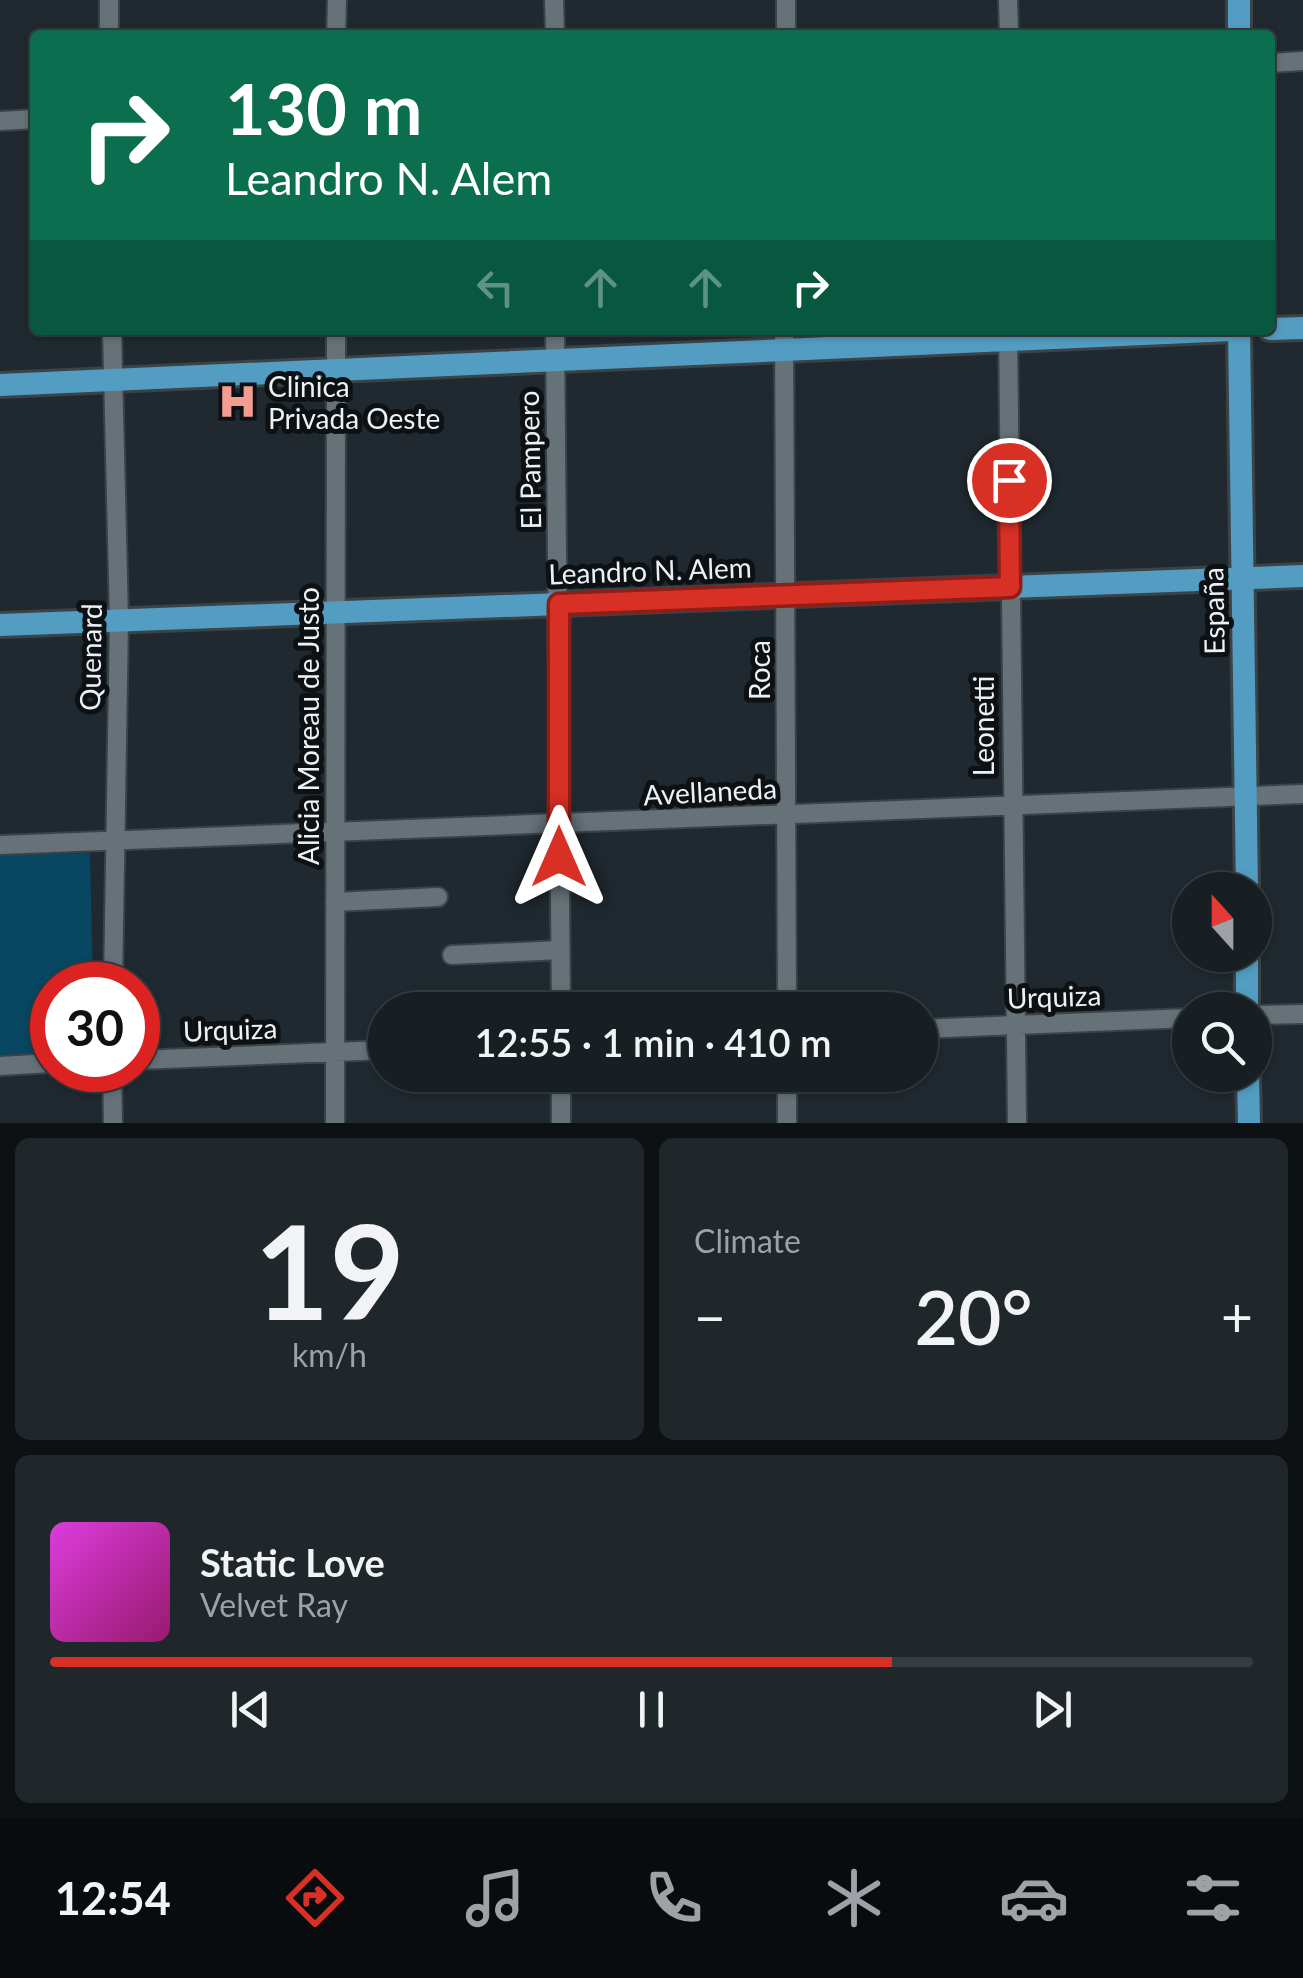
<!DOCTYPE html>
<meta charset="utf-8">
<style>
body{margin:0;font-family:Lato,sans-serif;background:#20272b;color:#f1f3f6;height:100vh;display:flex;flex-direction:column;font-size:38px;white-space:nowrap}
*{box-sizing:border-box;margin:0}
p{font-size:32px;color:#9ea2a6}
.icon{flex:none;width:55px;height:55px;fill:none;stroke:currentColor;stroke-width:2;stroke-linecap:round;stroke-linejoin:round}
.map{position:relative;height:1123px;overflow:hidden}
.sheet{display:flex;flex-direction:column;gap:15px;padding:15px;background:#0d1113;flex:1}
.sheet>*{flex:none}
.top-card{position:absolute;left:30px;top:30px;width:1245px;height:305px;border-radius:10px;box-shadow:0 2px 8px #0004,0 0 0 2px #363d41;background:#0b6e4f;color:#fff;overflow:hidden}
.needle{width:65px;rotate:339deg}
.tools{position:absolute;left:1172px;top:872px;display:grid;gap:20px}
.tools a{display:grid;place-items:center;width:100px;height:100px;border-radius:50%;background:#171f23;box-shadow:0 2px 8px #0004,0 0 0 2px #363d41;font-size:50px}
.speed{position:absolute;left:30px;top:962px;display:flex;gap:20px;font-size:50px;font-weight:700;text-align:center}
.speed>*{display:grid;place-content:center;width:130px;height:130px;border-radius:50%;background:#171f23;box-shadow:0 2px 8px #0004,0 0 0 2px #363d41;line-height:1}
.speed .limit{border:15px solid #d22;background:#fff;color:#111}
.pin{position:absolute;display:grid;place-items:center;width:85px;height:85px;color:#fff;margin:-42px;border:5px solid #fff;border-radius:50%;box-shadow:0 2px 10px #0007}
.me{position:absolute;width:110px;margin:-55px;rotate:0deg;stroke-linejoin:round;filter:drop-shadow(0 0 8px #0008)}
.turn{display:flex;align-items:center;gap:35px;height:210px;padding:0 30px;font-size:45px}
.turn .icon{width:130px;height:130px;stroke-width:2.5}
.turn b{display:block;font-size:70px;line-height:85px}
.lanes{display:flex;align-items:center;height:95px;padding:0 30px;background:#0003;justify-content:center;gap:50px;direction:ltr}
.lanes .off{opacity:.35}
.big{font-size:75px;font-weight:600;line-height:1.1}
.sheet .card{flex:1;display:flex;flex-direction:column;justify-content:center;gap:15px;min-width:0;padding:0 35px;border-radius:15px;background:#20272b}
.sheet .dial{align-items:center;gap:0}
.dial b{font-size:130px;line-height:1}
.song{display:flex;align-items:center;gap:30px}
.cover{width:120px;height:120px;border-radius:15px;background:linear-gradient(135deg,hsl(300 70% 55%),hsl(320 70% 35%))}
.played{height:10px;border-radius:5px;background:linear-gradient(90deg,#d93025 70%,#363d41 70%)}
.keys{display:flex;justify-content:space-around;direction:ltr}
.heat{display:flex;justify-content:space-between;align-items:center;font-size:55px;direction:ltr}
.sheet .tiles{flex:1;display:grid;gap:15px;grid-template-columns:1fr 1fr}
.card:last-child{grid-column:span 2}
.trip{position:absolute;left:368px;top:992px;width:570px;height:100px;border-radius:50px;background:#171f23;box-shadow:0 2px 8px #0004,0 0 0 2px #363d41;font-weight:600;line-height:100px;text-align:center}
.menu{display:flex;height:160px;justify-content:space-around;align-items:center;background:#090c0e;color:#9ea2a6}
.menu .icon{width:70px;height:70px}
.menu .selected{color:#d93025}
.menu b{font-size:45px;color:#f1f3f6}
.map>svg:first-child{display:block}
.green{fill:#074762}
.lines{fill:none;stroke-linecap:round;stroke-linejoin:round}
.minor-casing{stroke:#3b4348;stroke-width:22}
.major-casing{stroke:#3b4348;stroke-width:28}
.minor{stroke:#667278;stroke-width:18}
.major{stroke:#529dc1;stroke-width:22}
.route-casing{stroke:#8d1f18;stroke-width:25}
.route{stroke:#d93025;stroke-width:18}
.labels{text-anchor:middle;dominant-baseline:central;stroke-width:10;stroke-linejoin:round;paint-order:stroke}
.poi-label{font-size:28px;fill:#ebf1f5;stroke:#0d1114;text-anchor:start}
.street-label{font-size:28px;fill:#ebf1f5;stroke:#0d1114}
</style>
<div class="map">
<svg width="1303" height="1123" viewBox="0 0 1303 1123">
<rect width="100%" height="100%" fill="#1f292f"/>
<path class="green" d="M 90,853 L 93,985 L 52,985 L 52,1059 L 0,1060 L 0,855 Z"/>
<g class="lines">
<defs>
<path id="minor" d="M 554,0 L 555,35
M 786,0 L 786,35
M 1008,0 L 1009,35
M 109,35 L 109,0
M 336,35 L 337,0
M 1270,63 L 1303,61
M 0,121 L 35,119
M 112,330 L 119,620 L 113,985
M 555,330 L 561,1010
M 784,330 L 787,1010
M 1008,330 L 1017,1123
M 0,845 L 1303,794
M 335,902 L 438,897
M 452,955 L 560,950
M 1255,1015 L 1303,1014
M 920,1029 L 1190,1018
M 138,1060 L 385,1050
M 0,1066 L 52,1063
M 112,1070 L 113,1123
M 787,1075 L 787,1123
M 335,1123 L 336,330
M 561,1123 L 561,1075"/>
<path id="major" d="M 1239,0 L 1239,35
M 1270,329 L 1303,328
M 1239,330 L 1247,890
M 0,385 L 1232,330
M 0,625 L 1303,576
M 1247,955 L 1247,1010
M 1248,1075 L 1249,1123"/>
</defs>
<use href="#minor" class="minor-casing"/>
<use href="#major" class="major-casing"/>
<use href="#minor" class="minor"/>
<use href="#major" class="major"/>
</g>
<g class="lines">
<defs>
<path id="route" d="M 559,857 L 559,604 L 1010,587 L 1009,480"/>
</defs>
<use href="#route" class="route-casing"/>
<use href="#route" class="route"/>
</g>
<defs>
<symbol id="hospital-bare" viewBox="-9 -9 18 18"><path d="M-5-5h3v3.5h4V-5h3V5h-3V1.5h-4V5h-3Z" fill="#f59c91" stroke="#0d1114" stroke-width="2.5" paint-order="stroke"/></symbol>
</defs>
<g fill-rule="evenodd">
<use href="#hospital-bare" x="210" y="374" width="55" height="55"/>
</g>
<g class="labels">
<g class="poi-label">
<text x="268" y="386">Clinica<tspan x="268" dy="32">Privada Oeste</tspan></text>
</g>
<g class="street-label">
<text transform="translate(529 460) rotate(-91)">El Pampero</text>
<text transform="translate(650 570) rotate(-2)">Leandro N. Alem</text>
<text transform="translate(1213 611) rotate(-91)">España</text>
<text transform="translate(90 657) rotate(-89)">Quenard</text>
<text transform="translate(759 670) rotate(-90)">Roca</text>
<text transform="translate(308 726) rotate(-90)">Alicia Moreau de Justo</text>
<text transform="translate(983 726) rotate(-90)">Leonetti</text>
<text transform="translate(710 791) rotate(-3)">Avellaneda</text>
<text transform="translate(1054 996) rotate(-2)">Urquiza</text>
<text transform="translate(230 1029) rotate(-2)">Urquiza</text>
</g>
</g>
</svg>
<div class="tools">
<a><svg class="needle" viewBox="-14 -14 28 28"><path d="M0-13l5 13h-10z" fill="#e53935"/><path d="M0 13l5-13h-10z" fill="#9ea2a6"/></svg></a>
<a><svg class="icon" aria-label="search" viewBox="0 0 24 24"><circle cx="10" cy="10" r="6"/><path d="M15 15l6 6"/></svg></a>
</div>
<div class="speed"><div class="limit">30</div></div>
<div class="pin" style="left:1009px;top:480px;background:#d93025"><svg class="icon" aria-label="arrive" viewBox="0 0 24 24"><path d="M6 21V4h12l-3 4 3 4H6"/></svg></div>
<svg class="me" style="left:559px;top:857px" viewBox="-20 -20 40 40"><path d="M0-17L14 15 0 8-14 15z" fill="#d93025" stroke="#fff" stroke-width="4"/></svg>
<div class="trip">12:55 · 1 min · 410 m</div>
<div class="top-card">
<div class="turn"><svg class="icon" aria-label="right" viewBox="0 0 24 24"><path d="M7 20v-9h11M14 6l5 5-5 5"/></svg><div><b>130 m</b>Leandro N. Alem</div></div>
<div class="lanes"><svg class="icon off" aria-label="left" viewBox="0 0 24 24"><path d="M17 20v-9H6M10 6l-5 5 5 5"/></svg><svg class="icon off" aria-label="ahead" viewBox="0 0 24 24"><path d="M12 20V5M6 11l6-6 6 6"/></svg><svg class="icon off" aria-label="ahead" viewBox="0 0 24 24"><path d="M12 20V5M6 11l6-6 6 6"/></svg><svg class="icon" aria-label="right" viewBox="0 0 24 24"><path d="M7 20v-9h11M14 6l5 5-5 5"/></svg></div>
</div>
</div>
<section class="sheet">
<div class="tiles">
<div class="card dial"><b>19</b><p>km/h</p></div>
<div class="card"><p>Climate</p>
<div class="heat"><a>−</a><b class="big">20°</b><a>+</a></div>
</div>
<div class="card">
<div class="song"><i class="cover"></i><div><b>Static Love</b><p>Velvet Ray</p></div></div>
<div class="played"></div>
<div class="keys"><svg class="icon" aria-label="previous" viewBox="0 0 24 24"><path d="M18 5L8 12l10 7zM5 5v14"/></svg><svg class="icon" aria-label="pause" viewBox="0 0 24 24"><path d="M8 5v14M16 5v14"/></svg><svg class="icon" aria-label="next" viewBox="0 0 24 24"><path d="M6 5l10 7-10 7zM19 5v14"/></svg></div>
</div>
</div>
</section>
<nav class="menu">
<b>12:54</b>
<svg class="icon selected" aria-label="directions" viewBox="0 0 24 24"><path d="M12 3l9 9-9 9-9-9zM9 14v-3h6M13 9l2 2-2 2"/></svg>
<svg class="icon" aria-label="music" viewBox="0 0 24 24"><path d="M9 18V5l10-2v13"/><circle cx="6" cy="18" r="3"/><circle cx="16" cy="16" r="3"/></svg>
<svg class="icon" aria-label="phone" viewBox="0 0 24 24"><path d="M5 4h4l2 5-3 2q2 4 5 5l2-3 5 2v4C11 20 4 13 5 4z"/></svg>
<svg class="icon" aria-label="climate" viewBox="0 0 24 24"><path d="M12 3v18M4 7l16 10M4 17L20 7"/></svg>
<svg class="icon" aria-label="car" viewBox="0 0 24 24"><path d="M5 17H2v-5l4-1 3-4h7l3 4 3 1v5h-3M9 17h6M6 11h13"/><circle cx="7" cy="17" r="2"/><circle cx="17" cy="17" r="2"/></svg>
<svg class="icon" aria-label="filters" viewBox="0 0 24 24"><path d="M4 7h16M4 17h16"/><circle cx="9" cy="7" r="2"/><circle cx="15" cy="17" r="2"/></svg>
</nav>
